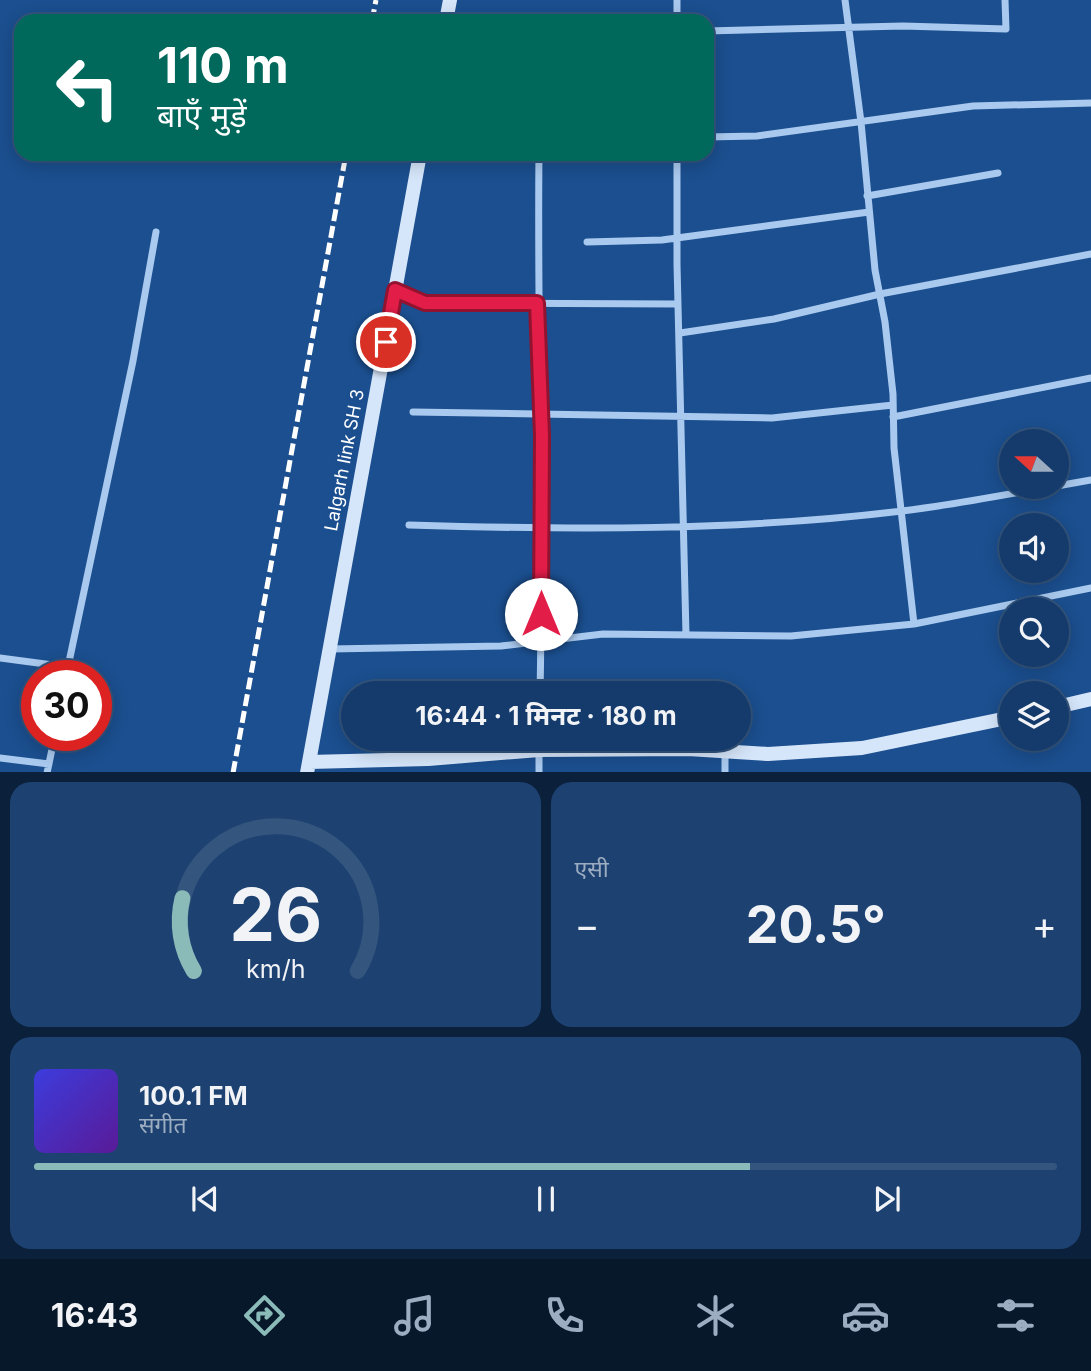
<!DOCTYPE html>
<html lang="hi">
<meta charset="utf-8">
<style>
body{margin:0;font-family:Inter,"Noto Sans Devanagari",sans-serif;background:#1d4271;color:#f1f3f6;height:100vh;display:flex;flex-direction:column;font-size:26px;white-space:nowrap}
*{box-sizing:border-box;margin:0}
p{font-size:23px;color:#9dadc1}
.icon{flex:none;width:38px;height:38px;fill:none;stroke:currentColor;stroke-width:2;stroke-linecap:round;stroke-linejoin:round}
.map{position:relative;height:772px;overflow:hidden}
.panel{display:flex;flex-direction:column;gap:10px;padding:10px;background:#0b203b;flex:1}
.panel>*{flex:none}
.hud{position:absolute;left:14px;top:14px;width:700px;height:147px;border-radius:21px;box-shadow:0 4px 18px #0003,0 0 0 2px #33557e;background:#00695c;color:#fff;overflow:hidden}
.needle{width:46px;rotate:291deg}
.fabs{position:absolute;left:999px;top:429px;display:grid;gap:14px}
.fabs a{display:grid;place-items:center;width:70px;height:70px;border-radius:50%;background:#143b6b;box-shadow:0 4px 18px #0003,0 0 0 2px #33557e;font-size:35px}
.speed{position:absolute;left:21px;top:660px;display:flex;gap:14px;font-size:35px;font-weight:700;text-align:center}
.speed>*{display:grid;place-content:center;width:91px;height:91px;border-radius:50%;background:#143b6b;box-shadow:0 4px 18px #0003,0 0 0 2px #33557e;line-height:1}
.speed .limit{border:10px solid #d22;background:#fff;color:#111}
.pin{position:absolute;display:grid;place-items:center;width:60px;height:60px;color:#fff;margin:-30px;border:4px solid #fff;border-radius:50%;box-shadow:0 2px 7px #0007}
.me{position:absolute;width:77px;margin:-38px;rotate:0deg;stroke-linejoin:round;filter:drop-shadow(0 0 5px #0008)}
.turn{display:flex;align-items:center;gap:24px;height:147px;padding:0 28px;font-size:32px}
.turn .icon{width:91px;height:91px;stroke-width:2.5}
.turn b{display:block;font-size:49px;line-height:60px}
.big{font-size:52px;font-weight:700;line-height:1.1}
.panel .card{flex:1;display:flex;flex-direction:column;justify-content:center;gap:10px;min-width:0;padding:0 24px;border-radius:21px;background:#1d4271}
.panel .dial{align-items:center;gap:0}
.dial svg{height:182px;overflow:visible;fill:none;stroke:#33557e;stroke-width:7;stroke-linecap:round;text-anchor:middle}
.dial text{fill:#f1f3f6;stroke:none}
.song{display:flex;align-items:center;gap:21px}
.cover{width:84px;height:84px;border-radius:10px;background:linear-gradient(135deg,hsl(240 70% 55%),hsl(270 70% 35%))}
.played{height:7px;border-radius:4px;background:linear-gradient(90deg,#8bbbb9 70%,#33557e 70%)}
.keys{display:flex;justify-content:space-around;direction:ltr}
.heat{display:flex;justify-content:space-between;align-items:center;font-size:38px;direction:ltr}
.panel .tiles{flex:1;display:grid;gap:10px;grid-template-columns:1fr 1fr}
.card:last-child{grid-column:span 2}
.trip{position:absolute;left:341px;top:681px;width:410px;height:70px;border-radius:35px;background:#143b6b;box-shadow:0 4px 18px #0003,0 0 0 2px #33557e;font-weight:700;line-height:70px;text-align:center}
.tab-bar{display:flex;height:112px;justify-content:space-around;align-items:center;background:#08182b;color:#9dadc1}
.tab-bar .icon{width:49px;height:49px}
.tab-bar .active{color:#8bbbb9}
.tab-bar b{font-size:32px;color:#f1f3f6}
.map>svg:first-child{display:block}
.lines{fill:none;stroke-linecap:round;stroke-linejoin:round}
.street{stroke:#a9c9ee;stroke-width:7}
.secondary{stroke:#d6e6fa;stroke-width:14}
.rail{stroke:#fff;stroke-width:5;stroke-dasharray:12 5;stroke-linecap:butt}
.route-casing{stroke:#92132f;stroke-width:18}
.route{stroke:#e11d48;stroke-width:12}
.labels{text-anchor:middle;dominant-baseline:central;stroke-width:5;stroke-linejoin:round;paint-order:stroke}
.street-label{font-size:18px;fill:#fff;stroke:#1b4f8f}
</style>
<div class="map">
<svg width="1091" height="773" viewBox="0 0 1091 773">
<rect width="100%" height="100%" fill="#1b4f8f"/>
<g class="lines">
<path class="street" d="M 677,0 L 677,21
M 845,0 L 861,122 L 875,270 L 885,322 L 893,394 L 894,448 L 914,624
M 707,31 L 903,26 L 1006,29 L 1005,0
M 707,137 L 757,136 L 973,106 L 1091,103
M 539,154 C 537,334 544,513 540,693
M 677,154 L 677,264 L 686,635
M 867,196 L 998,173
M 587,242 L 662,240 L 869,212
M 395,291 L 425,303 L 678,304
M 680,333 L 774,319 L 880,294 L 1091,254
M 413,412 L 772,418 L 893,405
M 893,417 L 1091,378
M 1057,486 L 1091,480
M 409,525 C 573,530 738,531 902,511 C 953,505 1004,495 1054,486
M 330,649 L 501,646 L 603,634 L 791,636 L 914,624 L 1091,588
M 0,658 L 68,667
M 66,676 L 133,361 L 156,232
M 0,758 L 49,764
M 47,773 L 55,735
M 539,773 L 539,738
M 725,773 L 725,752"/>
<path class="secondary" d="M 446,21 L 450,0
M 1057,707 L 1091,699
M 309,762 L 428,759 L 539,750 L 688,749 L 768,754 L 862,748 L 1012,717
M 307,773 L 420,154"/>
<path class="rail" d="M 372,21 L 376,0
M 233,773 L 346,154"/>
</g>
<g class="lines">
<defs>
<path id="route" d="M 386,342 L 395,290 L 425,303 L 537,303 L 542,436 L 541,614"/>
</defs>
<use href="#route" class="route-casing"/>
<use href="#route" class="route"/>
</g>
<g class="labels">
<g class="street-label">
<text transform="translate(344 460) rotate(-79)">Lalgarh link SH 3</text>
</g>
</g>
</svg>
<div class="fabs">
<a><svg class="needle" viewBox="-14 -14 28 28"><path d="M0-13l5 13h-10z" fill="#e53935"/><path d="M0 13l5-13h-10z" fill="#9dadc1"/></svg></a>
<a><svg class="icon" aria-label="sound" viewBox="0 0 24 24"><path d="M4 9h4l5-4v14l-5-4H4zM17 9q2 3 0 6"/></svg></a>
<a><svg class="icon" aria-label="search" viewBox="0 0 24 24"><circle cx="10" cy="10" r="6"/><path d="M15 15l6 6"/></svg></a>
<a><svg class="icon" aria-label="layers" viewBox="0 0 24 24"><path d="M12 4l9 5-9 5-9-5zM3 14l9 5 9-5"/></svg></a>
</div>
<div class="speed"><div class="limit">30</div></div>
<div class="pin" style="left:386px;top:342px;background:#d93025"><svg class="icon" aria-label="arrive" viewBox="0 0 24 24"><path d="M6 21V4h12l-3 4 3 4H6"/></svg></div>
<svg class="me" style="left:541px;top:614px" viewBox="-20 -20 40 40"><circle r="19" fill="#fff"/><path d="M0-13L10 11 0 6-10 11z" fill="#e11d48"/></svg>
<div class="trip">16:44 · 1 मिनट · 180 m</div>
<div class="hud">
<div class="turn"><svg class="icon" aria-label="left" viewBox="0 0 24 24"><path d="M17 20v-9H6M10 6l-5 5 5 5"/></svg><div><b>110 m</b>बाएँ मुड़ें</div></div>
</div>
</div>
<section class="panel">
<div class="tiles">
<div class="card dial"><svg viewBox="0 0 100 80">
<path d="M14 69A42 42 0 1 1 86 69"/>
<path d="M14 69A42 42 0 0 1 9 37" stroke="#8bbbb9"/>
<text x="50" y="56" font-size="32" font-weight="700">26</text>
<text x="50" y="72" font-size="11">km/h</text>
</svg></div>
<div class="card"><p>एसी</p>
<div class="heat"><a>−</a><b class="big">20.5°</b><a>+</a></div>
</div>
<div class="card">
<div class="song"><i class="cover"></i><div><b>100.1 FM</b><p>संगीत</p></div></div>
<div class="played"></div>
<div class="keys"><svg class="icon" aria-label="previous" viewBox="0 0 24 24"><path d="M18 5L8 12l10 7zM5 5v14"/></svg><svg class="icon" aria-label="pause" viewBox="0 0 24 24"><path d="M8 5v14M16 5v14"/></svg><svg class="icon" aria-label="next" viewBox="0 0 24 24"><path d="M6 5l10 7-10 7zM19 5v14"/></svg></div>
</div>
</div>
</section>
<nav class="tab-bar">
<b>16:43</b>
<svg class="icon active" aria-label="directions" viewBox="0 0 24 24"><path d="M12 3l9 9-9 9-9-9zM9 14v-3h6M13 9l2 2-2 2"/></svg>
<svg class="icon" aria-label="music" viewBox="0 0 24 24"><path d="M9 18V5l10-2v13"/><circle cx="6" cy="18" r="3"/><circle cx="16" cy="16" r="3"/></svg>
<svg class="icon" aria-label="phone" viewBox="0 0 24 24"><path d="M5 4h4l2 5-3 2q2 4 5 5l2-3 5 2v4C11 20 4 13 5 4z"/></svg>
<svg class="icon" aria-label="climate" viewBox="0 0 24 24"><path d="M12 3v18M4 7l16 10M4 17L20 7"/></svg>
<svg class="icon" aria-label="car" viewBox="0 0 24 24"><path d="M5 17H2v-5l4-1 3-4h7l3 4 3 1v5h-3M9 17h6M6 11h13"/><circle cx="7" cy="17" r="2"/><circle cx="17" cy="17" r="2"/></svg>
<svg class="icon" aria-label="filters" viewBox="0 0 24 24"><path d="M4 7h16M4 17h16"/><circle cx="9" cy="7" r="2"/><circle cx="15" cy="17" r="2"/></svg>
</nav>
